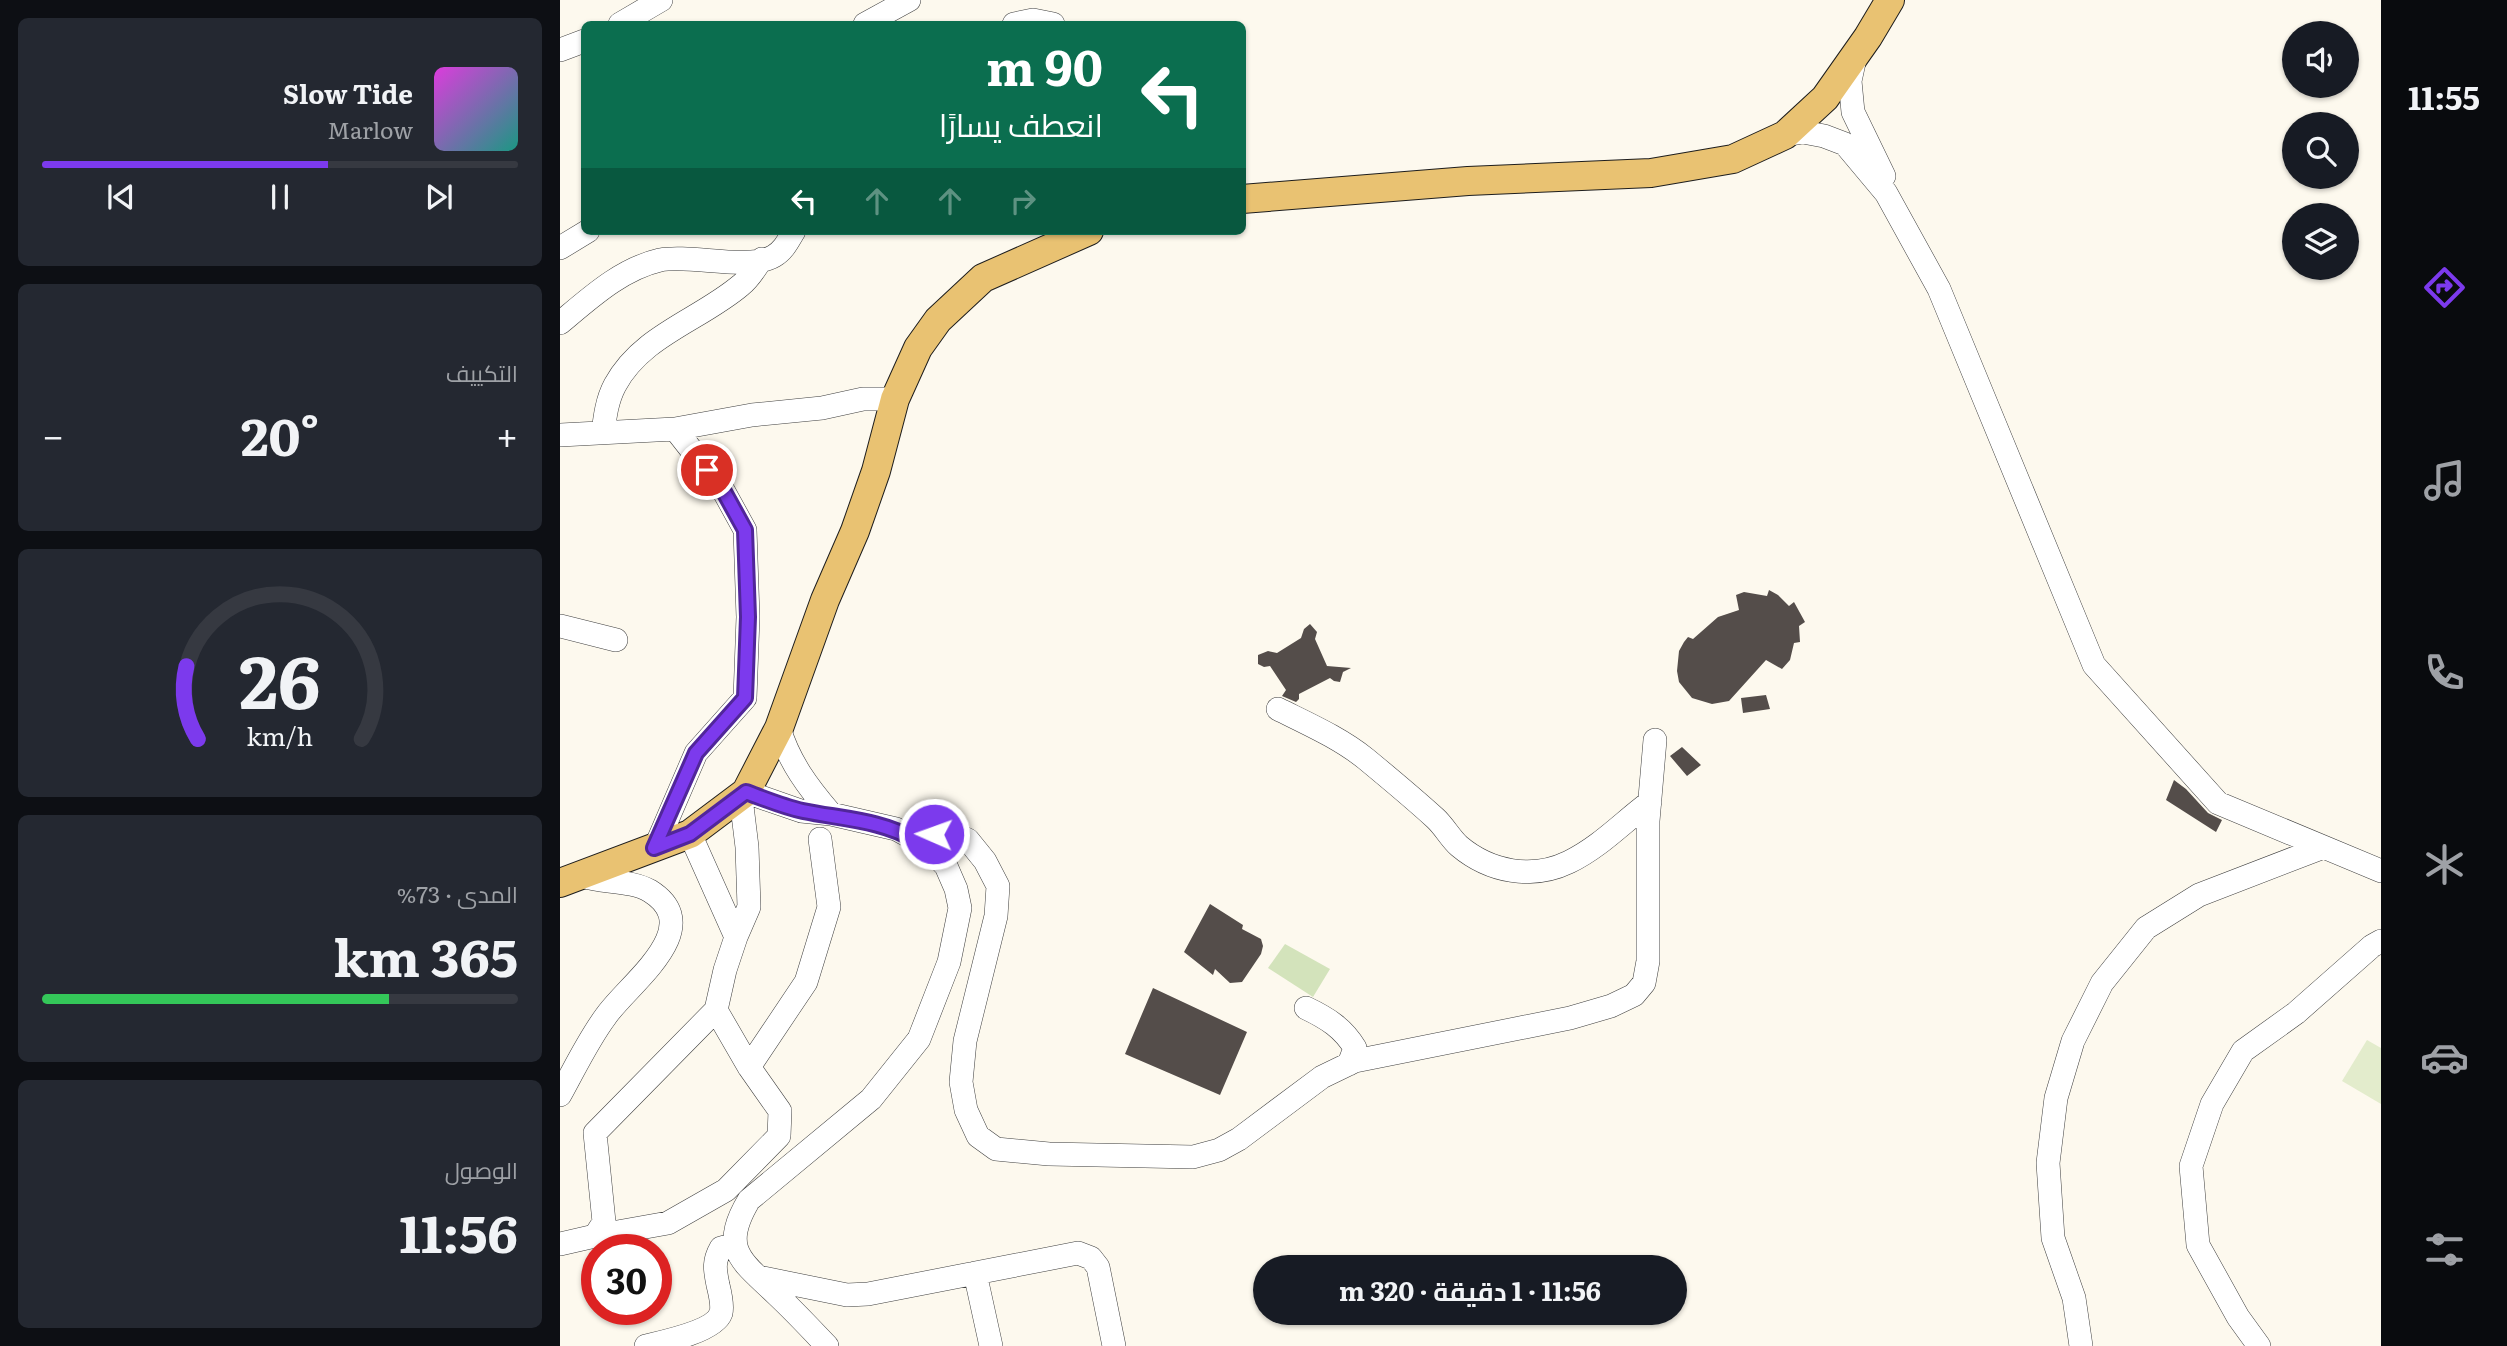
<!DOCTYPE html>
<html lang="ar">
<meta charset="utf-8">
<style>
body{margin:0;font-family:Literata,Cairo,serif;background:#242831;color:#f1f3f6;direction:rtl;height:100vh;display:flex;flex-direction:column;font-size:26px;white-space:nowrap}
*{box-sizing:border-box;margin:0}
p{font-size:23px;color:#9ea1a6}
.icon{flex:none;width:38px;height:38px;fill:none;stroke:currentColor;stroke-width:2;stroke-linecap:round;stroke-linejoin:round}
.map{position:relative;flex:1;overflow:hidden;direction:ltr}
.side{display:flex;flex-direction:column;gap:18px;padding:18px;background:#0d0f14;width:560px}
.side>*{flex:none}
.hud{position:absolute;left:21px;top:21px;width:665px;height:214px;border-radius:10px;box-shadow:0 2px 5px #0004;direction:rtl;background:#0b6e4f;color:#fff;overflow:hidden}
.controls{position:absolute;left:1722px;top:21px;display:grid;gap:14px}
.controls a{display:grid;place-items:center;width:77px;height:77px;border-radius:50%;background:#171b24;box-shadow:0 2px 5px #0004;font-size:35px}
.speed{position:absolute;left:21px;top:1234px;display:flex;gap:14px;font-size:35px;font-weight:700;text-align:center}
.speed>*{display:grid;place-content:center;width:91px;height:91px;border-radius:50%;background:#171b24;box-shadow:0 2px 5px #0004;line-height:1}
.speed .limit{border:10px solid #d22;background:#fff;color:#111}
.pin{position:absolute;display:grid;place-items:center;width:60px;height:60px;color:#fff;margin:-30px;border:4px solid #fff;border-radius:50%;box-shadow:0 2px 7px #0007}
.me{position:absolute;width:77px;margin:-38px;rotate:272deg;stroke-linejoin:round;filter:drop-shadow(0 0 5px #0008)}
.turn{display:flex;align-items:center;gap:24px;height:147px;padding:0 28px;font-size:32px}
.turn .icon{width:91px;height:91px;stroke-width:2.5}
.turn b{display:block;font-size:49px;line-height:60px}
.lanes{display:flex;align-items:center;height:66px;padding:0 28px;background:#0003;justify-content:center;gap:35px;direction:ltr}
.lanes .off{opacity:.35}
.big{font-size:52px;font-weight:700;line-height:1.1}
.side .widget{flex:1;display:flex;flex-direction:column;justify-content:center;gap:10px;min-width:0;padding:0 24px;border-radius:10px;background:#242831}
.side .dial{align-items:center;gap:0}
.dial svg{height:182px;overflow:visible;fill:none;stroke:#363941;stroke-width:7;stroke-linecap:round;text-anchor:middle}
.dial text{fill:#f1f3f6;stroke:none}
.song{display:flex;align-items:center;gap:21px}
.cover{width:84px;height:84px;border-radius:10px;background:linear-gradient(135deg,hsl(300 70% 55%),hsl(170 70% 35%))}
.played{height:7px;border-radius:4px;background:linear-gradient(90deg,#7c3aed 60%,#363941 60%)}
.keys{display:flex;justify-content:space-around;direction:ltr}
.heat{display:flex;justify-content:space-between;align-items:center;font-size:38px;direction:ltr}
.charge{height:10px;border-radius:5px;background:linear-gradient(90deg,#34c759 73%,#363941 0)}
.trip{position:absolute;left:693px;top:1255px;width:434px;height:70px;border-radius:35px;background:#171b24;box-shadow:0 2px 5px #0004;font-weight:700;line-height:70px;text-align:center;direction:rtl}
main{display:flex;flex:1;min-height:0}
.tabs{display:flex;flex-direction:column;width:126px;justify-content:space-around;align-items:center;background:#090b0e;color:#9ea1a6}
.tabs .icon{width:49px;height:49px}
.tabs .selected{color:#7c3aed}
.tabs b{font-size:32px;color:#f1f3f6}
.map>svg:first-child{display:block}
.green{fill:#d3e3bb}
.pitch{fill:#e3eccc}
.building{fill:#544d4a}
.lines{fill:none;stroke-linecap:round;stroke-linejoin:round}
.minor-casing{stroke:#3f3f3f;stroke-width:24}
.major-casing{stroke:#1d1d1d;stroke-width:30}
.minor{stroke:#fff;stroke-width:23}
.major{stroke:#e9c272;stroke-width:28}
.route-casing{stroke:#51269a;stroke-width:18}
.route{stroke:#7c3aed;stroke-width:12}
</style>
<main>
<nav class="tabs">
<b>11:55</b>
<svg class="icon selected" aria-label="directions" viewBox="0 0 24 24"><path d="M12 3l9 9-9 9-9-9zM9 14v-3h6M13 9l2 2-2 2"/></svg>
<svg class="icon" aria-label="music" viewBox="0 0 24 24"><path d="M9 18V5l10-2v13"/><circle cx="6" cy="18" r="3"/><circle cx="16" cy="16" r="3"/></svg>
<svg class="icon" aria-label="phone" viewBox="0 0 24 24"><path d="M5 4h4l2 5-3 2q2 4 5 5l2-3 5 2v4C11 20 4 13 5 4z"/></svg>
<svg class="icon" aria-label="climate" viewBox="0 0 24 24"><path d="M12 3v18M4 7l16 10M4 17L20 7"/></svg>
<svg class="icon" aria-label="car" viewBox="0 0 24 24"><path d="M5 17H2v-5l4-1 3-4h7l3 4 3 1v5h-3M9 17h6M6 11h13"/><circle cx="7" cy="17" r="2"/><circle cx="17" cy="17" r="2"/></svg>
<svg class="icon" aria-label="filters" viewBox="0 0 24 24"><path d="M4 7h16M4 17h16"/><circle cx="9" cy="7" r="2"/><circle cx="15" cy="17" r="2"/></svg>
</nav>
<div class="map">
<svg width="1821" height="1346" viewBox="0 0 1821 1346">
<rect width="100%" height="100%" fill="#fdf9ee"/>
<path class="green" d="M 725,944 L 770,969 L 753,997 L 708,968 Z"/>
<path class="pitch" d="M 1807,1040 L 1821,1048 L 1821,1104 L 1782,1081 Z"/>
<path class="building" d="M 1209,590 L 1218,595 L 1229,606 L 1234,602 L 1245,622 L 1239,626 L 1240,642 L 1234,643 L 1230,660 L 1222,669 L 1206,660 L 1169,701 L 1152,704 L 1132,698 L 1119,682 L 1117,671 L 1119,651 L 1124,642 L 1128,637 L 1133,639 L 1158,617 L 1179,610 L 1176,595 L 1184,592 L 1207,596 Z
M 750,624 L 757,632 L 755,639 L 767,666 L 791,668 L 783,672 L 780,682 L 774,681 L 770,678 L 739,694 L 739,699 L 736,702 L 722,696 L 726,690 L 710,666 L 704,667 L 698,664 L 698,655 L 708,651 L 717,653 L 741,638 L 744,629 Z
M 1206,695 L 1210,709 L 1183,713 L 1181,698 Z
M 1122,747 L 1141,765 L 1127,776 L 1110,756 Z
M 1614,780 L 1626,789 L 1648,813 L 1662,820 L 1656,832 L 1606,800 Z
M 650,904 L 683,925 L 682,929 L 701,939 L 703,946 L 701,954 L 682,982 L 670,983 L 655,969 L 653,975 L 624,952 Z
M 593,988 L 687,1032 L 660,1095 L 565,1054 Z"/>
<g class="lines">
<defs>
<path id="minor" d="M 60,24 L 101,0
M 305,24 L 349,0
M 454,24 L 473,20 L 493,24
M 0,50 L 24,41
M 1295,58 L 1290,81 L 1293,112 L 1324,176
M 1225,135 L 1243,132 L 1264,136 L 1285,144 L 1326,193 L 1379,289 L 1534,665 L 1658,803 L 1821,871
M 0,248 L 28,231
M 0,323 C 30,298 61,269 100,260 C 131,254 189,271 214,256 C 224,250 228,241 234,231
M 43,433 C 45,416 47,400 55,385 C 82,335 140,320 181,285 C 190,278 195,268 202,259
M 0,435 L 115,429 L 192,415 L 262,408 L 303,399 L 335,399
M 0,626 L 56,640
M 718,709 C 748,724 780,738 806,759 C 829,778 853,798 875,818 C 884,826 890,838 899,846 C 930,872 972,880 1009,862 C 1040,847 1063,822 1090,802
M 219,728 C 229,762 248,787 271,814
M 186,792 L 241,811 L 271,814 L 336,829 L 367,846 L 386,866 L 396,889 L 400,908 L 389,962 L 359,1039 L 311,1099 L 189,1200 C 159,1250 182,1261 217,1295 C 234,1311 251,1329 267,1346
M 357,841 L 374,834 L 389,831 L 408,840 L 425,861 L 438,886 L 436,916 L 405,1041 L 401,1082 L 406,1110 L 418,1136 L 436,1149 L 489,1154 L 633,1157 L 659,1150 L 679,1139 L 762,1077 L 795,1061 L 1010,1018 L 1051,1006 L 1074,995 L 1084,983 L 1088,961 L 1088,821 L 1095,740
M 95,848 L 136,753 L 185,698 L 188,617 L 185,530 L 163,490 L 115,429
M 176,937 L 189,907 L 187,847 L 181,798
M 746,1008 C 767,1018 783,1028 795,1048 L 789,1064
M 189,1067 L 246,982 L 269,907 L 260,839
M 0,1095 C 15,1068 28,1040 46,1016 C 68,984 149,928 90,891 C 71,880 43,883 22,876
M 35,1236 L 108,1223 L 166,1190 L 219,1136 L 220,1111 L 189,1067 L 156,1010 L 165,970 L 176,937 L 130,834
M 0,1244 L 35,1236 L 44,1222 L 35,1133 L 156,1010
M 415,1273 L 431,1346
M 198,1277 L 287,1295 L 308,1294 L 518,1253 L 531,1258 L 538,1267 L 554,1346
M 86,1346 C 103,1342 155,1331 161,1313 C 163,1305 160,1293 158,1285 C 155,1270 153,1262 161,1248 L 175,1244
M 1521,1346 L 1514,1298 L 1493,1238 L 1488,1163 L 1496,1098 L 1513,1041 L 1542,983 L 1586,928 L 1639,895 L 1761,848
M 1699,1346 L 1678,1317 L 1638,1245 L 1631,1166 L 1652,1104 L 1683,1051 L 1736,1013 L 1812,946 L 1821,941"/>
<path id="major" d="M 682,199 L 908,181 L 1091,173 L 1173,159 L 1225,135 L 1265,98 L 1308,37 L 1330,0
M 0,883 L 130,834 L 186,792 L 219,728 L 265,600 L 295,531 L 316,471 L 335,399 L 358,348 L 378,320 L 423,278 L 529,231"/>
</defs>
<use href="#minor" class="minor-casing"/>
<use href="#major" class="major-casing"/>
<use href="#minor" class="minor"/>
<use href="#major" class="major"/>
</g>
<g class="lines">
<defs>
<path id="route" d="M 147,470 L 163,490 L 185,530 L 188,617 L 185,698 L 136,753 L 94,848 L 130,834 L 186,792 C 205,799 224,807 243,811 C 282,819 322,820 357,841 L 374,834"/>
</defs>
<use href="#route" class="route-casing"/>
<use href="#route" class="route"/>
</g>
</svg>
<div class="controls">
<a><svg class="icon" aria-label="sound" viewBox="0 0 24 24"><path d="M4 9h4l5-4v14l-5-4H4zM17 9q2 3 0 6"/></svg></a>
<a><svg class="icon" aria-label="search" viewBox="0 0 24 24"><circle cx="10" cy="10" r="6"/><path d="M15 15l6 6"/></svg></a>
<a><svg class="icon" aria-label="layers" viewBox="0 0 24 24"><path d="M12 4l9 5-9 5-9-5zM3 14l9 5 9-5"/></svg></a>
</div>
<div class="speed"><div class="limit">30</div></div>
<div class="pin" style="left:147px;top:470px;background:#d93025"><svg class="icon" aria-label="arrive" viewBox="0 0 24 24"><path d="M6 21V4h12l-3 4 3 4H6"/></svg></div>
<svg class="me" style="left:374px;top:834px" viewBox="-20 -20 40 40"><circle r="17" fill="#7c3aed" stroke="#fff" stroke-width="3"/><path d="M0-11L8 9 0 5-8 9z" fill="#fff"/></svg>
<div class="trip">11:56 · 1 دقيقة · 320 m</div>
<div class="hud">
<div class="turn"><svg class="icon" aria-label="left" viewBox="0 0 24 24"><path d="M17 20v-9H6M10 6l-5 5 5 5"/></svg><div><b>90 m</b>انعطف يسارًا</div></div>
<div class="lanes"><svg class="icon" aria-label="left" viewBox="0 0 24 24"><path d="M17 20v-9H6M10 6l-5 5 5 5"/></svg><svg class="icon off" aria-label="ahead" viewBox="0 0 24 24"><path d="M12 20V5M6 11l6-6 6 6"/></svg><svg class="icon off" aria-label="ahead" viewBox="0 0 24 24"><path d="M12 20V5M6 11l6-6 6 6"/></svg><svg class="icon off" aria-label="right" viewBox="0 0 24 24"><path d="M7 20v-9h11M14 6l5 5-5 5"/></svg></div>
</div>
</div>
<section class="side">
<div class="widget">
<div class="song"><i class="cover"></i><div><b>Slow Tide</b><p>Marlow</p></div></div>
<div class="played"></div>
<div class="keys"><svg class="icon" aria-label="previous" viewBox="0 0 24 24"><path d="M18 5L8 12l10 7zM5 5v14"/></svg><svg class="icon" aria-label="pause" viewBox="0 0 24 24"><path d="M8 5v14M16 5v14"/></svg><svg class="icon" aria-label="next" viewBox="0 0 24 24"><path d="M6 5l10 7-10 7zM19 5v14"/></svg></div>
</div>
<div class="widget"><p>التكييف</p>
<div class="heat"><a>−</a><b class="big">20°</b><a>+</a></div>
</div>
<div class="widget dial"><svg viewBox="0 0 100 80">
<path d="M14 69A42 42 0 1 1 86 69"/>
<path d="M14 69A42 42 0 0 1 9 37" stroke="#7c3aed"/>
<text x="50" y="56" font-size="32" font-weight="700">26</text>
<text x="50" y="72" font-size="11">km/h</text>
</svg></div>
<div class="widget"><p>المدى · 73%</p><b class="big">365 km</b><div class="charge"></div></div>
<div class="widget"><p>الوصول</p><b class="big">11:56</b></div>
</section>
</main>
